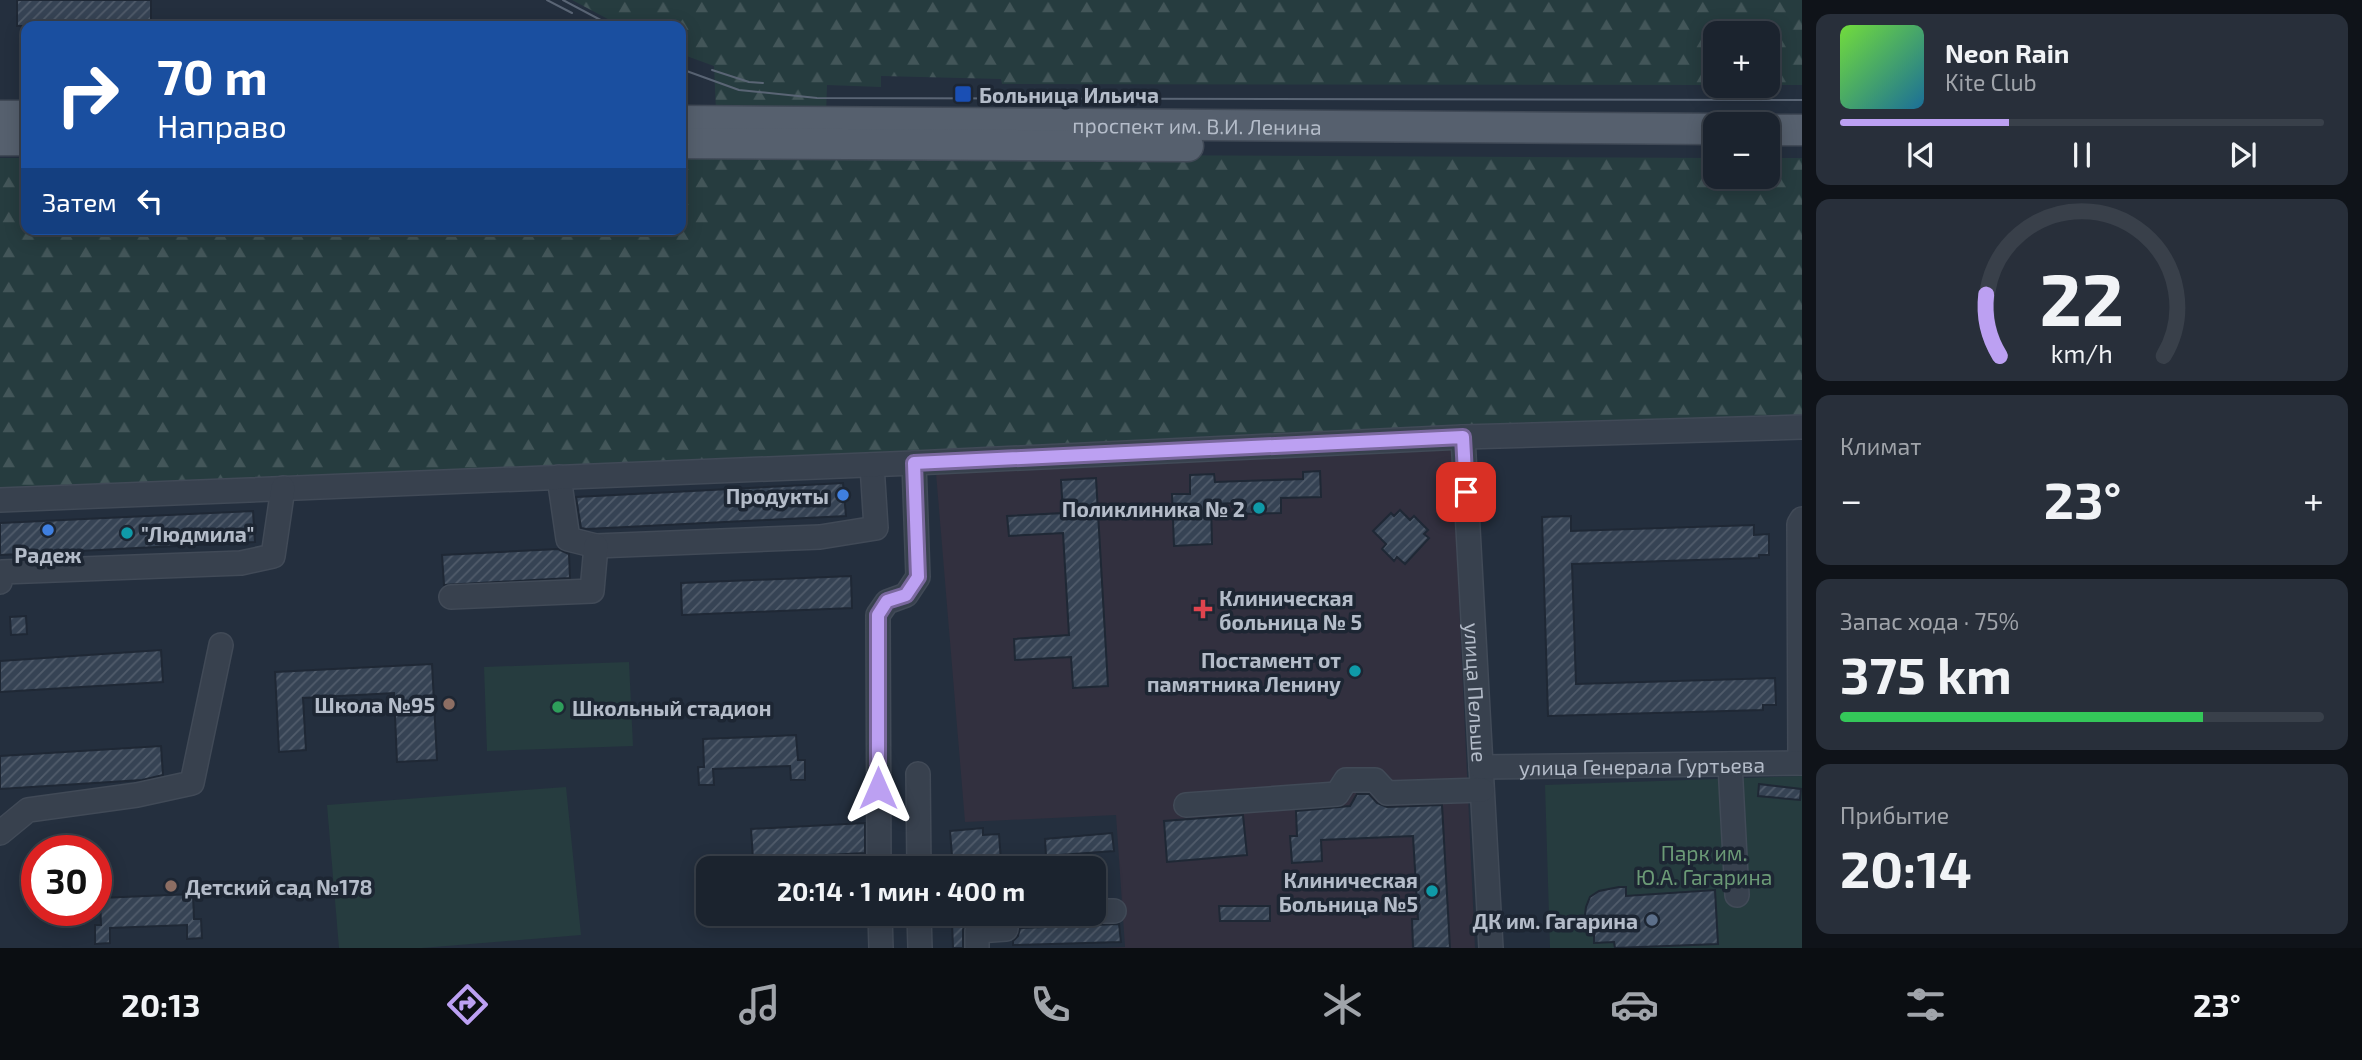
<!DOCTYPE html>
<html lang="ru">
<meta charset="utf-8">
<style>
body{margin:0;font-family:"Exo 2",sans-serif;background:#282f3a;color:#f1f3f6;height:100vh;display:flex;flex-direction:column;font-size:26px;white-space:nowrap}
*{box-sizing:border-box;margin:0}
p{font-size:23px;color:#a0a4aa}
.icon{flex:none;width:38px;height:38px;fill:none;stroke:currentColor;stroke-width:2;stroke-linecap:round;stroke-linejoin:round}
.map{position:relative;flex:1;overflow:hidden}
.side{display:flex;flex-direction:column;gap:14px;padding:14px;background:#0f1319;width:560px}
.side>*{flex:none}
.top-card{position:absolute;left:21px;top:21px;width:665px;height:214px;border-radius:14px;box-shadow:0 4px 18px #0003,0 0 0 2px #39404a;background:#1a4fa0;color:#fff;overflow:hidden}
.tools{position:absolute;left:1703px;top:21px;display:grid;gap:14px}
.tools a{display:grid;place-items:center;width:77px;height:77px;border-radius:14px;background:#1b232e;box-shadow:0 4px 18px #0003,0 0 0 2px #39404a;font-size:35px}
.speed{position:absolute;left:21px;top:835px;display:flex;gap:14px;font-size:35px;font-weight:700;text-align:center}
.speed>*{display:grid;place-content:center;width:91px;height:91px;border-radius:50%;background:#1b232e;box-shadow:0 4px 18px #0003,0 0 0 2px #39404a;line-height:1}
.speed .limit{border:10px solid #d22;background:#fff;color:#111}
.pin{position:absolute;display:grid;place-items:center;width:60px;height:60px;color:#fff;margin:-30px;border-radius:14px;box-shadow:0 4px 10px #0006}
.me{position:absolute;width:77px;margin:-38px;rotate:0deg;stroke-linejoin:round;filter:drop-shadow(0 0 5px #0008)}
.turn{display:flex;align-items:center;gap:24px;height:147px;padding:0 21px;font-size:32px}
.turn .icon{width:91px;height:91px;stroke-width:2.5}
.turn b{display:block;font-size:49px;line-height:60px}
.then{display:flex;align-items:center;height:66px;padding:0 21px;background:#0003;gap:14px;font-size:26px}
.big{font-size:52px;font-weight:700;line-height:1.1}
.side .widget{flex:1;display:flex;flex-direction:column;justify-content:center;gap:10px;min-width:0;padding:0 24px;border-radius:14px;background:#282f3a}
.side .dial{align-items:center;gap:0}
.dial svg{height:182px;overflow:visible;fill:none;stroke:#39404a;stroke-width:7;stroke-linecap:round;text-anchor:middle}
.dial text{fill:#f1f3f6;stroke:none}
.song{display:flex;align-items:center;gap:21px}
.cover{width:84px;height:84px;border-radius:10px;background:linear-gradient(135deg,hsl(100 70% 55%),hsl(200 70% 35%))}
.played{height:7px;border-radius:4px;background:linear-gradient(90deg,#bca0f2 35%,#39404a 35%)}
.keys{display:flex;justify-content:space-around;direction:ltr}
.heat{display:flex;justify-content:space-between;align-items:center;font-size:38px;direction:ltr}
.charge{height:10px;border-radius:5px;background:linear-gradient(90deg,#34c759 75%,#39404a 0)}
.trip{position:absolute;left:696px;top:856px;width:410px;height:70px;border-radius:14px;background:#1b232e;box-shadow:0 4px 18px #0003,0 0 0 2px #39404a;font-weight:700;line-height:70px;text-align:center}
.tab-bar{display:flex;height:112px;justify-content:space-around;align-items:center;background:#0b0e12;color:#a0a4aa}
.tab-bar .icon{width:49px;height:49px}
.tab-bar .selected{color:#bca0f2}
.tab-bar b{font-size:32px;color:#f1f3f6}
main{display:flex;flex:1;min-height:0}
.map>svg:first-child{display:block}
.medical{fill:#32303f}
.forest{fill:url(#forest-firs)}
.green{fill:#263c3f}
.building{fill:url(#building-hatch);stroke:#1f2835;stroke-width:2}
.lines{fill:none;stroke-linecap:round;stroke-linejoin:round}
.minor-casing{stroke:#414a57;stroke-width:26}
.major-casing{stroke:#414a57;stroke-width:33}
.minor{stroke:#38414e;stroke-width:23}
.major{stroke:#56606e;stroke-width:30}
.tram{stroke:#5a6575;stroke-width:2}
.route-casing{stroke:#7a689d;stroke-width:18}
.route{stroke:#bca0f2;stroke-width:12}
.transit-dot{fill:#1a4fb4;stroke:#1d2633;stroke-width:2.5}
.shop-dot{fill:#3f7fe0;stroke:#1d2633;stroke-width:2.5}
.culture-dot{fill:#0f9aa8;stroke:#1d2633;stroke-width:2.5}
.health-dot{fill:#e0444e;stroke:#1d2633;stroke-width:2.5}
.education-dot{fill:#8d6e63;stroke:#1d2633;stroke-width:2.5}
.leisure-dot{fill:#2e9e5b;stroke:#1d2633;stroke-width:2.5}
.service-dot{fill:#5c6f8a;stroke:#1d2633;stroke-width:2.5}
.labels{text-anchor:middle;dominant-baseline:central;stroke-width:7;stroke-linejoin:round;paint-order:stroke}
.poi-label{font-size:21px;font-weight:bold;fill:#b4bcc9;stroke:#1d2633;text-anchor:end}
.street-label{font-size:21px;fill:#b4bcc9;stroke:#1d2633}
.park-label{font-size:21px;fill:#6b9a76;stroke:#1d2633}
</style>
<main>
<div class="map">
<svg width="1802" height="948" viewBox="0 0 1802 948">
<defs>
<pattern id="forest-firs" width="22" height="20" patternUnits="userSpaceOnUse" patternTransform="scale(1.75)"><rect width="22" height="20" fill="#263c3f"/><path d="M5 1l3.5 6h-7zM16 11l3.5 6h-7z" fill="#435659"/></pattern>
<pattern id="building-hatch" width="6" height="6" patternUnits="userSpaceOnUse" patternTransform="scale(1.75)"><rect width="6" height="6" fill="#364354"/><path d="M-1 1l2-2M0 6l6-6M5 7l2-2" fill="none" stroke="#515c6b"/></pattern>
</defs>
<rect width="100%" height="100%" fill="#242f3e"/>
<path class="medical" d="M 1452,449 L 1475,948 L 1103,948 L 1125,947 L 1116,815 L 965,822 L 936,473 Z"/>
<path class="forest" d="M 572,0 L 1802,0 L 1802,85 L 1768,85 L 1768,33 L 1715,33 L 1715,85 L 1002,84 L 1001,79 L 881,76 L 881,87 L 827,85 L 826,114 L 716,111 L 714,66 L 681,54 L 681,26 L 621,26 Z
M 681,153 L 1715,158 L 1715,177 L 1768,177 L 1768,158 L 1802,158 L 1802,419 L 0,493 L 0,158 L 26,158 L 26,229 L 681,229 Z"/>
<path class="green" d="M 629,662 L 633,746 L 487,751 L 484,667 Z
M 1802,776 L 1802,948 L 1550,948 L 1545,785 Z
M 566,787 L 581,935 L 422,948 L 339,948 L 327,805 Z"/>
<path class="building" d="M 17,0 L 151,0 L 151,26 L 17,26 Z
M 1320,471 L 1321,497 L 1281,498 L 1281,513 L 1236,514 L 1236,503 L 1211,504 L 1212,544 L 1174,546 L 1172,494 L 1190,494 L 1190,475 L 1214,474 L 1215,482 L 1303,479 L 1303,472 Z
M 1096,478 L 1108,686 L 1073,688 L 1071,657 L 1015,660 L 1014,639 L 1069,635 L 1063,533 L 1009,536 L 1007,516 L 1063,513 L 1061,480 Z
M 843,483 L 846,516 L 587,529 L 581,528 L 576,497 Z
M 1400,510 L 1410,520 L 1414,516 L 1428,530 L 1424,534 L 1429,538 L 1405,564 L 1397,557 L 1394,561 L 1382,549 L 1386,544 L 1373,531 L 1391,513 L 1394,516 Z
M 253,511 L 255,542 L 0,555 L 0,523 Z
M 1571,516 L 1571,531 L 1754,525 L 1754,535 L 1769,534 L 1769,555 L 1759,555 L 1759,558 L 1572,564 L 1576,684 L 1775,678 L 1776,705 L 1763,705 L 1763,710 L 1548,716 L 1542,517 Z
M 558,549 L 569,554 L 570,578 L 444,585 L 442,555 Z
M 851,576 L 852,608 L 682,615 L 681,583 Z
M 26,616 L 27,634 L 11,635 L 10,617 Z
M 161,650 L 163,682 L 0,692 L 0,661 Z
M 432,664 L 437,760 L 397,762 L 394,693 L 303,698 L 306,750 L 279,752 L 275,672 Z
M 796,735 L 798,760 L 805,760 L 805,780 L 791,780 L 790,766 L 713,769 L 714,785 L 699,785 L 698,767 L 704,767 L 703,739 Z
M 161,746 L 163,775 L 142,780 L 0,789 L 0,756 Z
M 1759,784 L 1801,789 L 1800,800 L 1758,796 Z
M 1357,794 L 1369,794 L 1377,803 L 1387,807 L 1442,805 L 1450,948 L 1413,948 L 1412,919 L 1418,919 L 1413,836 L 1321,840 L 1322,861 L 1292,863 L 1290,836 L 1297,836 L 1296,811 L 1350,806 Z
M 1243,815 L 1247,855 L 1167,862 L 1164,821 Z
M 865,823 L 865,853 L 753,859 L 751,829 Z
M 983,828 L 983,835 L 999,834 L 1001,861 L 985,862 L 985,868 L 953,868 L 950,831 Z
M 1112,833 L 1114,851 L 1046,856 L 1045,839 Z
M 1619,887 L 1626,887 L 1626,896 L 1715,890 L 1718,944 L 1615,948 L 1614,942 L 1594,943 L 1594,931 L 1585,915 L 1586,907 L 1590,897 L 1599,891 Z
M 193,894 L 194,919 L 201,919 L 202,938 L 187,939 L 187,925 L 110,928 L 110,943 L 95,944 L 95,925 L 101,925 L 100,898 Z
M 1219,906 L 1270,906 L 1270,921 L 1220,921 Z
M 966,922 L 963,930 L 963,948 L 953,948 L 952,923 Z
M 1119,924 L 1121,942 L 1013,945 L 1013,941 L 1018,936 L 1020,928 Z"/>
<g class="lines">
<defs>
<g id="minor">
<path id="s1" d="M 1463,437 L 1491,948"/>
<path d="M 559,477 L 568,539 L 596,546 L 820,537 L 876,528 L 872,465"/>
<path d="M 0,500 L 914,463 L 1463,437 L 1802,427"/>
<path d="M 0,582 L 2,572 L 241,563 L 273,556 L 283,488"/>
<path d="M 451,597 L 592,591 L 596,546"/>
<path d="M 1800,763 L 1799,524 L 1802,519"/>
<path d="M 1730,764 L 1737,895"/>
<path id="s2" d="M 1481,767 L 1802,763"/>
<path d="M 918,774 L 919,868"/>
<path d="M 1186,805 L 1337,794 L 1346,780 L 1375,780 L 1387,793 L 1482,790"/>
<path d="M 0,833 L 28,810 L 137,795 L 192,783 L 221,645"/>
<path d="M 879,868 L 878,615 L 887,602 L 906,595 L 918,577 L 914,463"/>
<path d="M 1094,911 L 1114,911"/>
<path d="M 880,914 L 881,948"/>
<path d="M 919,914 L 920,948"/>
<path d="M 977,948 L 977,931 L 1006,929 L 1005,914 L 1028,914"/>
</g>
<g id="major">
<path d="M 0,116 L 26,116"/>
<path id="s3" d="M 681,121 L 1715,129"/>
<path d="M 1768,130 L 1802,130"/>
<path d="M 0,140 L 26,140"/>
<path d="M 681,143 L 1188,146"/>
</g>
</defs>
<use href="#minor" class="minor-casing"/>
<use href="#major" class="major-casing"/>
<use href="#minor" class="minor"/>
<use href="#major" class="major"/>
<path class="tram" d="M 547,0 L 572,13
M 563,0 L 612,26
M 681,69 L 739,90 L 817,98 L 1802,100
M 712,70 L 749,82 L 763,83"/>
</g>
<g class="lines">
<defs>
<path id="route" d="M 878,788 L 878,615 L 887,601 L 906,595 L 918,577 L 914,463 L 1463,437 L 1466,492"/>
</defs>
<use href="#route" class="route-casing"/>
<use href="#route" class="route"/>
</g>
<rect class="transit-dot" x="954" y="85" width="18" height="18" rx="3.5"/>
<g class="shop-dot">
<circle cx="843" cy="495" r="7"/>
<circle cx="48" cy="530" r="7"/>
</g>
<g class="culture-dot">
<circle cx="1259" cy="508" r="7"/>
<circle cx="127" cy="533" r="7"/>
<circle cx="1355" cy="671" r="7"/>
<circle cx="1432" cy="891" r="7"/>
</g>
<path class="health-dot" d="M1199.5 598.5h7v7h7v7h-7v7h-7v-7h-7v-7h7z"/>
<g class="education-dot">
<circle cx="449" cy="704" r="7"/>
<circle cx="171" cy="886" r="7"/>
</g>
<circle class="leisure-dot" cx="558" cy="707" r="7"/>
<circle class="service-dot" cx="1652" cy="920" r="7"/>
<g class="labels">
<g class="poi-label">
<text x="979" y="94" text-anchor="start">Больница Ильича</text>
<text x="829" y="495">Продукты</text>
<text x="1245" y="508">Поликлиника № 2</text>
<text x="141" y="533" text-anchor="start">"Людмила"</text>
<text x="48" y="554" text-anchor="middle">Радеж</text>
<text x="1219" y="597" text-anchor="start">Клиническая<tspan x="1219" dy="24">больница № 5</tspan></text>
<text x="1341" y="659">Постамент от<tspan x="1341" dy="24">памятника Ленину</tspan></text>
<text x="435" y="704">Школа №95</text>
<text x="572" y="707" text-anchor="start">Школьный стадион</text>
<text x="1418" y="879">Клиническая<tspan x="1418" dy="24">Больница №5</tspan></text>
<text x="185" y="886" text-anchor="start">Детский сад №178</text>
<text x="1638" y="920">ДК им. Гагарина</text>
</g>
<g class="street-label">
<text stroke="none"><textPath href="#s3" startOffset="516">проспект им. В.И. Ленина</textPath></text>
<text stroke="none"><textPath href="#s1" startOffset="256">улица Пельше</textPath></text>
<text stroke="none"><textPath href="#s2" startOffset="161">улица Генерала Гуртьева</textPath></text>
</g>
<g class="park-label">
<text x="1704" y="852">Парк им.<tspan x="1704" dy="24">Ю.А. Гагарина</tspan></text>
</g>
</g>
</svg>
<div class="tools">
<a>+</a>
<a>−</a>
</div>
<div class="speed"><div class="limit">30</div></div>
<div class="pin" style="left:1466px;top:492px;background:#d93025"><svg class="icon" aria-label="arrive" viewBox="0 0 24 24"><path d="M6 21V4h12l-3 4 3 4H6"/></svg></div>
<svg class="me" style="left:878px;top:788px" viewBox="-20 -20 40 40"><path d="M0-17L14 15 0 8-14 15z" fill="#bca0f2" stroke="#fff" stroke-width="4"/></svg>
<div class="trip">20:14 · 1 мин · 400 m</div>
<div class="top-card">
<div class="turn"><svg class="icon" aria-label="right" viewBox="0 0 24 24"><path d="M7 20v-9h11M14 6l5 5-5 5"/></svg><div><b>70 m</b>Направо</div></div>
<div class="then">Затем<svg class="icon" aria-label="left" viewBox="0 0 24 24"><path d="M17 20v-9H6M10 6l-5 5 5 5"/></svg></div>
</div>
</div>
<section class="side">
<div class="widget">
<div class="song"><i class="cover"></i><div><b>Neon Rain</b><p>Kite Club</p></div></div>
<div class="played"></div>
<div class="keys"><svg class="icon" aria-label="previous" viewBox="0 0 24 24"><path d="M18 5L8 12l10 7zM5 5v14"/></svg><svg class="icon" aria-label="pause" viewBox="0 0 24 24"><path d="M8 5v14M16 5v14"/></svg><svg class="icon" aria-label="next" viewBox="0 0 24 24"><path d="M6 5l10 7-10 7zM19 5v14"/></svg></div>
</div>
<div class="widget dial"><svg viewBox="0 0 100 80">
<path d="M14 69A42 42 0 1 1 86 69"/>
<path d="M14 69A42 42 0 0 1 8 42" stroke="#bca0f2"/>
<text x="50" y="56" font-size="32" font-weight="700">22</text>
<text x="50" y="72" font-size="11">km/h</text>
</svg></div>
<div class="widget"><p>Климат</p>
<div class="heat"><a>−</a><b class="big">23°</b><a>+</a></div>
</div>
<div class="widget"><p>Запас хода · 75%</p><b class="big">375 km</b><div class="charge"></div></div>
<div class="widget"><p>Прибытие</p><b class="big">20:14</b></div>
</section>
</main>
<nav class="tab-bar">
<b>20:13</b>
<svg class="icon selected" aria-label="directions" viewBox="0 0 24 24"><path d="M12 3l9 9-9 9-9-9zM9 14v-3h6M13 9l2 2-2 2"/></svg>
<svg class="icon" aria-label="music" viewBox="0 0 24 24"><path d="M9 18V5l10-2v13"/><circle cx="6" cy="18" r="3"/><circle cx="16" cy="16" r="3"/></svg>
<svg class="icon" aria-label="phone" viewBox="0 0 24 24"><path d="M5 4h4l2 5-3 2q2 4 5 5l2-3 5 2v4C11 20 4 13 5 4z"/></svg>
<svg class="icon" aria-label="climate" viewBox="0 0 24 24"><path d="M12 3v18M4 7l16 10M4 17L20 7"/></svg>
<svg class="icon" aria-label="car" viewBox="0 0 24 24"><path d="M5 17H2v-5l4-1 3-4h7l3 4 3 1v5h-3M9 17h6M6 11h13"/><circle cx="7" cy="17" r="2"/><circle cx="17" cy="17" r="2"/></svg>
<svg class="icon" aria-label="filters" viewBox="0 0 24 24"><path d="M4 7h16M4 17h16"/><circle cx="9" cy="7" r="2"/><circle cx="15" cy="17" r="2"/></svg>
<b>23°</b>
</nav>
